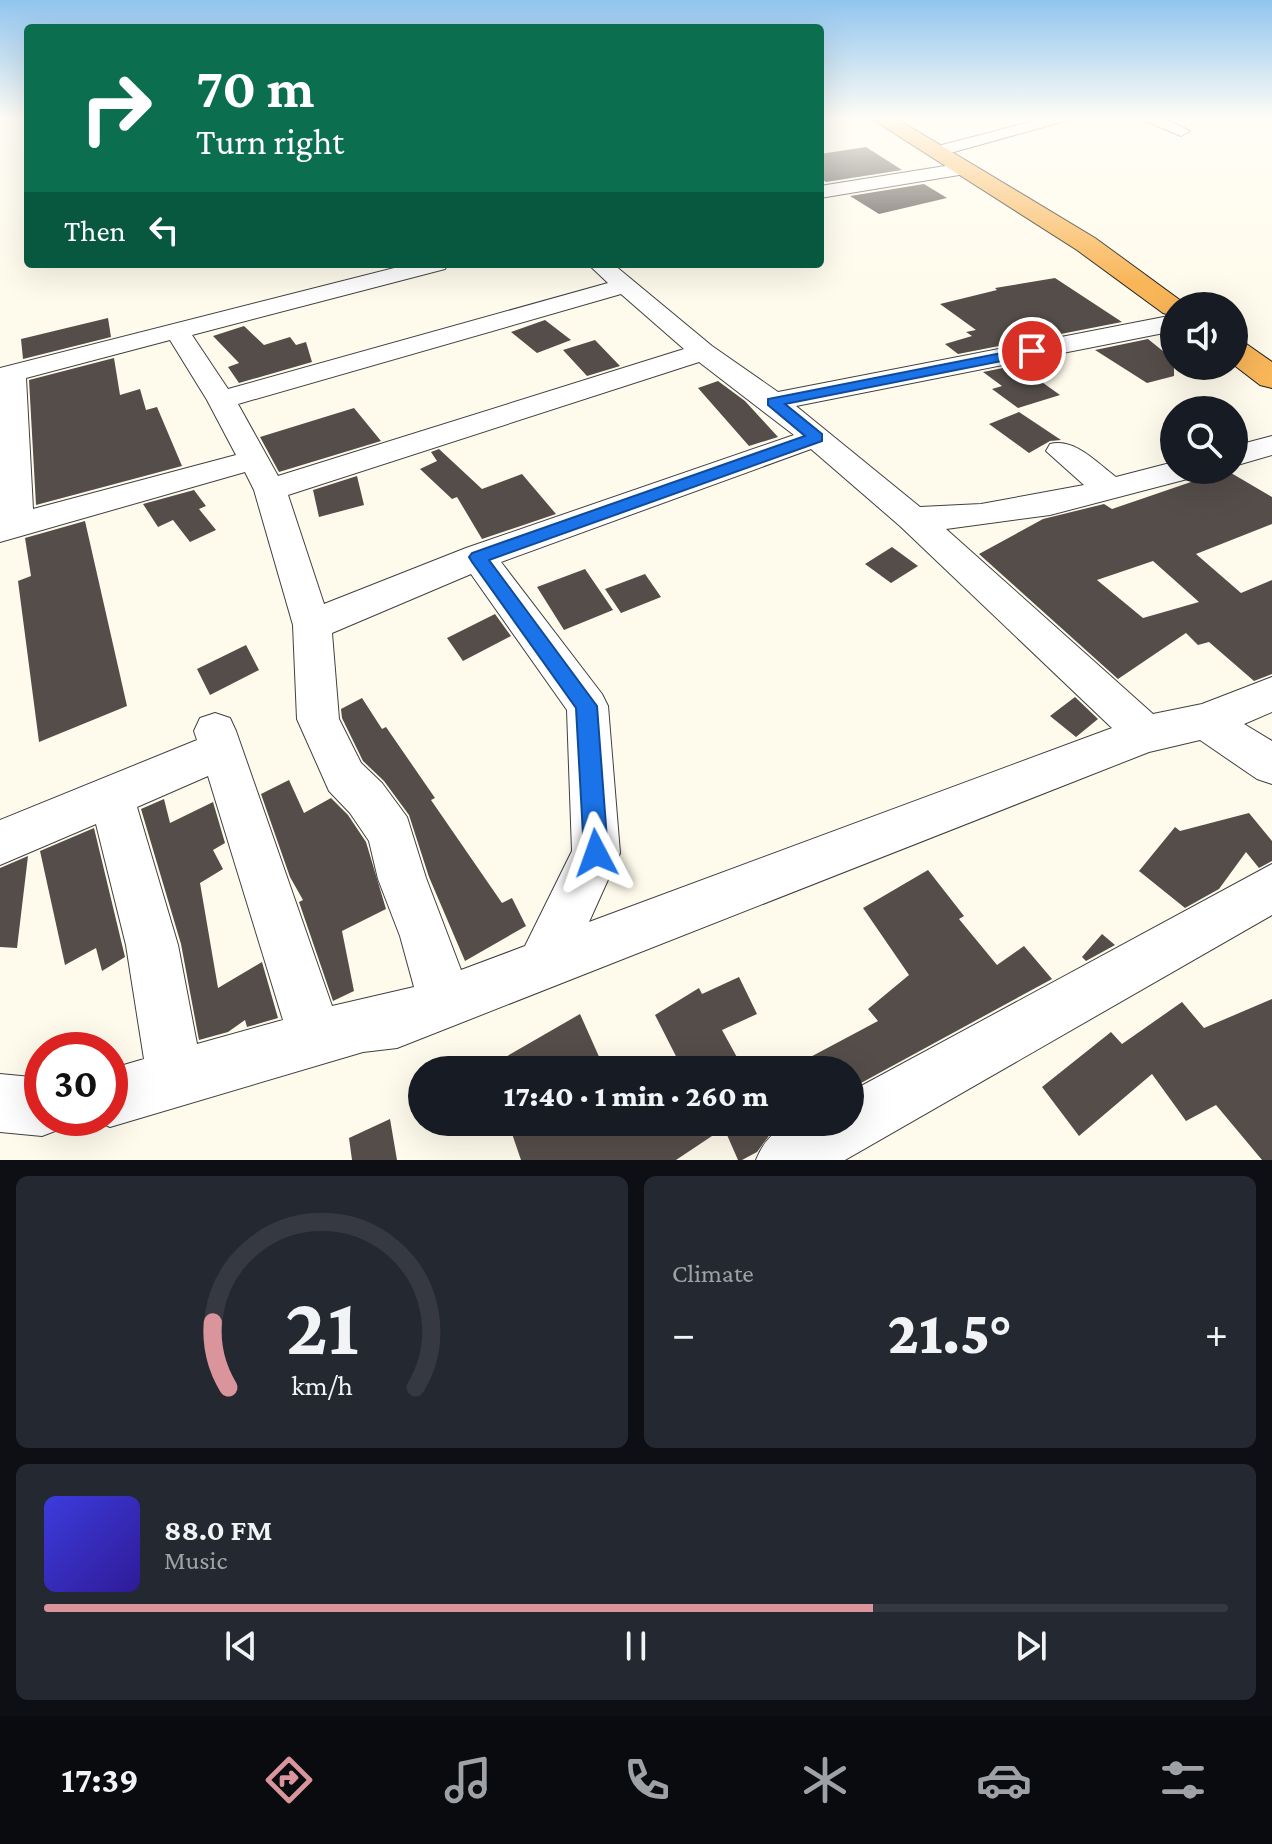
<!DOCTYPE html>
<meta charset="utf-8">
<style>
body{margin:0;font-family:"Crimson Pro",serif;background:#242831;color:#f1f3f6;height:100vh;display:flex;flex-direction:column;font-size:30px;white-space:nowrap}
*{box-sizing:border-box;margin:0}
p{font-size:26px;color:#9ea1a6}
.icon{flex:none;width:44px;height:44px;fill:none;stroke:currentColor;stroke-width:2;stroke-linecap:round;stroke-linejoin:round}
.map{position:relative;height:1160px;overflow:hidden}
.drawer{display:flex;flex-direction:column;gap:16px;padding:16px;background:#0d0f14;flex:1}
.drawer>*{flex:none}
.hud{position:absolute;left:24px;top:24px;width:800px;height:244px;border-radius:8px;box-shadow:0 8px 32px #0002;background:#0b6e4f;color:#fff;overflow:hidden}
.controls{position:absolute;left:1160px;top:292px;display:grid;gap:16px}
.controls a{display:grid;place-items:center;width:88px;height:88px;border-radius:50%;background:#171b24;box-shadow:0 8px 32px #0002;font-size:40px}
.speed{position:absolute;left:24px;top:1032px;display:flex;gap:16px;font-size:40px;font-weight:700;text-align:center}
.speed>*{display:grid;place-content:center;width:104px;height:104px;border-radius:50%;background:#171b24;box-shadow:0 8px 32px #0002;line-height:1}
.speed .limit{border:12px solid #d22;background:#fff;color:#111}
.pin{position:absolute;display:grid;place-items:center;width:68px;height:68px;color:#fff;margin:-34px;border:4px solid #fff;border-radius:50%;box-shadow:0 2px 8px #0007}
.me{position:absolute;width:88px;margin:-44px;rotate:356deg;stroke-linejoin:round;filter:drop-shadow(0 0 6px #0008)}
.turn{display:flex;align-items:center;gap:28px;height:168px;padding:0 40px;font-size:36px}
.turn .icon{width:104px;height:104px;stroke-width:2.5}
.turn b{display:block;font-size:56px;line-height:68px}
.then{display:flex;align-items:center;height:76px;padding:0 40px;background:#0003;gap:16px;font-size:30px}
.big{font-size:60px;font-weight:800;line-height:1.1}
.drawer .widget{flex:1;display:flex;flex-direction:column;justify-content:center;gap:12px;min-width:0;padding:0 28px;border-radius:12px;background:#242831}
.drawer .dial{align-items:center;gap:0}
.dial svg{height:208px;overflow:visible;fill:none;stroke:#363941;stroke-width:7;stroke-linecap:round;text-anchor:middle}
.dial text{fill:#f1f3f6;stroke:none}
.song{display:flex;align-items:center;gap:24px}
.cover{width:96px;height:96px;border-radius:12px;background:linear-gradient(135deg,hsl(240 70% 55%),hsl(250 70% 35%))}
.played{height:8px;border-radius:4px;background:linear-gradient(90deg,#da959c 70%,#363941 70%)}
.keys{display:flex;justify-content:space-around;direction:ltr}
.heat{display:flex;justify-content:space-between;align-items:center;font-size:44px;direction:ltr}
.drawer .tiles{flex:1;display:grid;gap:16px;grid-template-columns:1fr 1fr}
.widget:last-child{grid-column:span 2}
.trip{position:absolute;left:408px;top:1056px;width:456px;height:80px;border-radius:40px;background:#171b24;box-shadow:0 8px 32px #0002;font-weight:800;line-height:80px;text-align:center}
.menu{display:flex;height:128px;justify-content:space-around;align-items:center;background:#090b0e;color:#9ea1a6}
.menu .icon{width:56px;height:56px}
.menu .selected{color:#da959c}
.menu b{font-size:36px;color:#f1f3f6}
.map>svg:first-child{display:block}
.building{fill:#554d49;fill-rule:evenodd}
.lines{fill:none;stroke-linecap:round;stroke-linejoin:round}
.minor-casing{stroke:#404040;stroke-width:2}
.trunk-casing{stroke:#1e1e1e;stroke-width:2}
.minor{fill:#fff;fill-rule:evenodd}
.trunk{fill:#f9b659;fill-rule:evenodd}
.route{fill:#1a73e8;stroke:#114b97;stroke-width:2}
</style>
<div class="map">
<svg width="1272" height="1160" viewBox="0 0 1272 1160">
<rect width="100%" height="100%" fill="#fffbec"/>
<path class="building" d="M 866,147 L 902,170 L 826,182 L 820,178 L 820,154 Z
M 924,184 L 947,198 L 879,214 L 850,196 Z
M 1055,278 L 1122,322 L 958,354 L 945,344 L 972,336 L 966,332 L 976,330 L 940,304 L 997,290 L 995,288 Z
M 108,318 L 111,337 L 23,359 L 21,339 Z
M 545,320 L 571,340 L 537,353 L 511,332 Z
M 244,326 L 264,345 L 290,337 L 296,345 L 306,342 L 312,362 L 239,383 L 228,367 L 239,363 L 213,336 Z
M 1148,339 L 1174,360 L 1174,376 L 1147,383 L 1095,350 Z
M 595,340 L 620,366 L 587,376 L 563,350 Z
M 114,358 L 120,395 L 140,389 L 146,410 L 157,407 L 182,466 L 36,505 L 29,380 Z
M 1018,365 L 1060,395 L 1018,408 L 992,389 L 1002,386 L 983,372 Z
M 718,381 L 745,401 L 778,437 L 749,446 L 698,388 Z
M 354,408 L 381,441 L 279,472 L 260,437 Z
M 1019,412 L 1061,440 L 1050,441 L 1029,453 L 989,424 Z
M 439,449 L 482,489 L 522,474 L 556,514 L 482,539 L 457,497 L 452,499 L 420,469 L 437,461 L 431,452 Z
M 1226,470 L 1272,497 L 1272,524 L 1196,554 L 1241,593 L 1272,580 L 1272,674 L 1254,681 L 1209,642 L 1198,645 L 1186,633 L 1118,679 L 979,554 L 1043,519 L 1104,504 L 1112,509 ZM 1153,561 L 1199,602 L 1143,618 L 1097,580 Z
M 357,476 L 364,505 L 319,517 L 313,490 Z
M 194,490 L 206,506 L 199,509 L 216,530 L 190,542 L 173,520 L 158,527 L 143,504 Z
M 85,521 L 127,706 L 39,742 L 18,581 L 31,576 L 25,538 Z
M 892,547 L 918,566 L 891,583 L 865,564 Z
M 585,569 L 613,610 L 564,630 L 537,587 Z
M 645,574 L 661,597 L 621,613 L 605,589 Z
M 495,614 L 511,636 L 463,661 L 447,638 Z
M 246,645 L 259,670 L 210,695 L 197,669 Z
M 1075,697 L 1098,719 L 1076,737 L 1050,716 Z
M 362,698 L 382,729 L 386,727 L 435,798 L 431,800 L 502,903 L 512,898 L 526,926 L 465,961 L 429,877 L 409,815 L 384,781 L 363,761 L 342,718 L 341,709 Z
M 289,780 L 304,813 L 331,798 L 348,815 L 366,842 L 386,909 L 342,931 L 354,991 L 333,1001 L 299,902 L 303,900 L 290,877 L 261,794 Z
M 164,799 L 170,823 L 213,802 L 225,843 L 213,850 L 223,869 L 200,883 L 218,988 L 262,962 L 278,1018 L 247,1027 L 245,1020 L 228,1032 L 199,1040 L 181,944 L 141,809 Z
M 1249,813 L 1272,841 L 1272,861 L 1259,868 L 1246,852 L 1219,889 L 1185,908 L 1139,871 L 1175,827 L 1180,831 Z
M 94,828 L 125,957 L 102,971 L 96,948 L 65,965 L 40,851 Z
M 28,856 L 17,948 L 0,947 L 0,868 Z
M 928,870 L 964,916 L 959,919 L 997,965 L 1024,946 L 1052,979 L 850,1089 L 850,1070 L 786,1070 L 878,1021 L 868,1009 L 909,975 L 863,908 Z
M 1102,934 L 1115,945 L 1086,961 L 1082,957 Z
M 739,977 L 757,1014 L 722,1030 L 744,1070 L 683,1070 L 655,1015 L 699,988 L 702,994 Z
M 1272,999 L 1272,1160 L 1262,1160 L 1216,1105 L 1186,1121 L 1152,1074 L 1079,1136 L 1042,1087 L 1111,1032 L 1122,1044 L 1182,1002 L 1204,1028 Z
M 580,1014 L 605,1070 L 483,1070 Z
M 390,1119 L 397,1160 L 352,1160 L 349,1138 Z
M 508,1122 L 791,1122 L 771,1133 L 757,1152 L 742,1160 L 738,1160 L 724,1128 L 676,1160 L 521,1160 Z"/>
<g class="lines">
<defs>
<path id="minor" d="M 1042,119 L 1072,119 L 936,157 L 927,152 L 930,148 Z
M 1141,119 L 1166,119 L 1190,131 L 1181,136 Z
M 964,163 L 971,165 L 973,169 L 971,173 L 820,198 L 820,186 Z
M 410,264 L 448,264 L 445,269 L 192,335 L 228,389 L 608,283 L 588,264 L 613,264 L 712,346 L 778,392 L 1174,315 L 1174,331 L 796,406 L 920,507 L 981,504 L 1084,485 L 1046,451 L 1050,444 C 1075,438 1097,463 1116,477 L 1174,462 L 1174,470 L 1200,470 L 1195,477 L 1050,515 L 946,529 L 1153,714 L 1202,704 L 1272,677 L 1272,712 L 1244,724 L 1272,741 L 1272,784 L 1257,779 L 1200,740 L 1149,752 L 397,1048 L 363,1052 L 110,1127 L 90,1118 L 110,1118 L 110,1069 L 144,1059 L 126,945 L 96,824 L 0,865 L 0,820 L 197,740 L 194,731 L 200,718 L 215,713 L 230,718 L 236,731 L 332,1006 L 414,987 L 400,936 L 378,879 L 369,841 L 350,813 L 329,791 L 297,719 L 293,625 L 254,490 L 245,472 L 0,542 L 0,368 ZM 621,294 L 684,349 L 278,476 L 238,404 ZM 170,340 L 207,400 L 236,455 L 33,509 L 26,378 ZM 699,362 L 794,435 L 466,548 L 324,604 L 288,495 ZM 811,449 L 900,526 L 1112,728 L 589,922 L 620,853 L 608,706 L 602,694 L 501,562 ZM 471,574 L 567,710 L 572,851 L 525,946 L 461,970 L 426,878 L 407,817 L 382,783 L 361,763 L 339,719 L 332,633 ZM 208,776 L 283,1020 L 197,1044 L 178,945 L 137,807 Z
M 1272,436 L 1272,455 L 1234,466 L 1234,446 Z
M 1272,864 L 1272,915 L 845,1160 L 756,1160 C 774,1115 808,1122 850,1122 L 850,1092 Z
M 0,1074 L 42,1078 L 42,1118 L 66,1118 L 63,1128 L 42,1136 L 0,1132 Z"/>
<path id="trunk" d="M 872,119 L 897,119 L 1095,238 L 1188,306 L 1174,306 L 1174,316 L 1163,313 L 1077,250 Z
M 1234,340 L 1245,343 L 1272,362 L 1272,388 L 1260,385 L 1234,365 Z"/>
</defs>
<use href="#minor" class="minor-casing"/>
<use href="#trunk" class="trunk-casing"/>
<use href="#minor" class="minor"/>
<use href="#trunk" class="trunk"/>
</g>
<linearGradient id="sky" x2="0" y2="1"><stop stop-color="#91c5ee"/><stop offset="0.42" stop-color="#fffdf6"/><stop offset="1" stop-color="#fffdf6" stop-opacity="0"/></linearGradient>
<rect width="1272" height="282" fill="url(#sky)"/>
<path class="route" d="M 1032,347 L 1038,351 L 1037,354 L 785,404 L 822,434 L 822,441 L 489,560 L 597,706 L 608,853 L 605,862 L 596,865 L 588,862 L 584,853 L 576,708 L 472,562 L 469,557 L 472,553 L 805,436 L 768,405 L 768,399 Z"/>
</svg>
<div class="controls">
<a><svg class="icon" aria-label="sound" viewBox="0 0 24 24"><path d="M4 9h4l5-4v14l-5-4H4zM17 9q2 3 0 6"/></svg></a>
<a><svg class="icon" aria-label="search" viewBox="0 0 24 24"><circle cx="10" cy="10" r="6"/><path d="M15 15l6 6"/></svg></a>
</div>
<div class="speed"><div class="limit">30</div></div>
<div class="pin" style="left:1032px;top:351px;background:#d93025"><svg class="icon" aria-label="arrive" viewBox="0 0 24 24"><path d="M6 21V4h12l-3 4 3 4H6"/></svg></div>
<svg class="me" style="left:596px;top:853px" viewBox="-20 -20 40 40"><path d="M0-17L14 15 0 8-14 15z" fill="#1a73e8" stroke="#fff" stroke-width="4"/></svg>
<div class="trip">17:40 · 1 min · 260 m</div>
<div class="hud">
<div class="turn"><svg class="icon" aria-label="right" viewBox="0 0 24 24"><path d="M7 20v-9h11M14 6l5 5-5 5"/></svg><div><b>70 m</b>Turn right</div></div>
<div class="then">Then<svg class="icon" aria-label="left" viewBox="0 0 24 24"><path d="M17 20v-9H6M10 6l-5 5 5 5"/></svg></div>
</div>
</div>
<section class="drawer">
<div class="tiles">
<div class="widget dial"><svg viewBox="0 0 100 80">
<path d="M14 69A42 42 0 1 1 86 69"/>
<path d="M14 69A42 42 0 0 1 8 44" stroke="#da959c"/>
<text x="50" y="56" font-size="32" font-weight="700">21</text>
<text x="50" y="72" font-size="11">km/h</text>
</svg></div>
<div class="widget"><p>Climate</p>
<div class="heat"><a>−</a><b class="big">21.5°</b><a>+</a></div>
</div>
<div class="widget">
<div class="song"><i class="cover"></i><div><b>88.0 FM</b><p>Music</p></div></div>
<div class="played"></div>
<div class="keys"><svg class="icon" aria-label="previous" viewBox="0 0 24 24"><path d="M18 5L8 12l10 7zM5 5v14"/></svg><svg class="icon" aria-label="pause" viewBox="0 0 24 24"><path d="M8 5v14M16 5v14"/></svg><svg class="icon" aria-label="next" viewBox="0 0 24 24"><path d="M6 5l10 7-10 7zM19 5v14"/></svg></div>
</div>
</div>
</section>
<nav class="menu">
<b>17:39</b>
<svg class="icon selected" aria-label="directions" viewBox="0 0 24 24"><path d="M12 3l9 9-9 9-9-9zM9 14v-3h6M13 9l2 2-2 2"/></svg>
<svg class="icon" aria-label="music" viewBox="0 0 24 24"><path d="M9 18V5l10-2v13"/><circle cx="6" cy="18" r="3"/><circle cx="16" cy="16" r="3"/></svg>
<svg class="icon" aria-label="phone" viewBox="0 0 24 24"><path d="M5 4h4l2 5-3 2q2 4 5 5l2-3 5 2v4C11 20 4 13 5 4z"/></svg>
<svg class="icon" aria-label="climate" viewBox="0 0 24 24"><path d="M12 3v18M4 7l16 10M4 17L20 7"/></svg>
<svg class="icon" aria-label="car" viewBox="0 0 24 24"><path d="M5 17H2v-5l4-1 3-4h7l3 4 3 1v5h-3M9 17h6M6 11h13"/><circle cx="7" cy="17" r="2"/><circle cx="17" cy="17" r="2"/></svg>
<svg class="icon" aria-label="filters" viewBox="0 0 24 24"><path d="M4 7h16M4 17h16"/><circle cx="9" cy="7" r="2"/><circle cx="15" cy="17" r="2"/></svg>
</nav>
